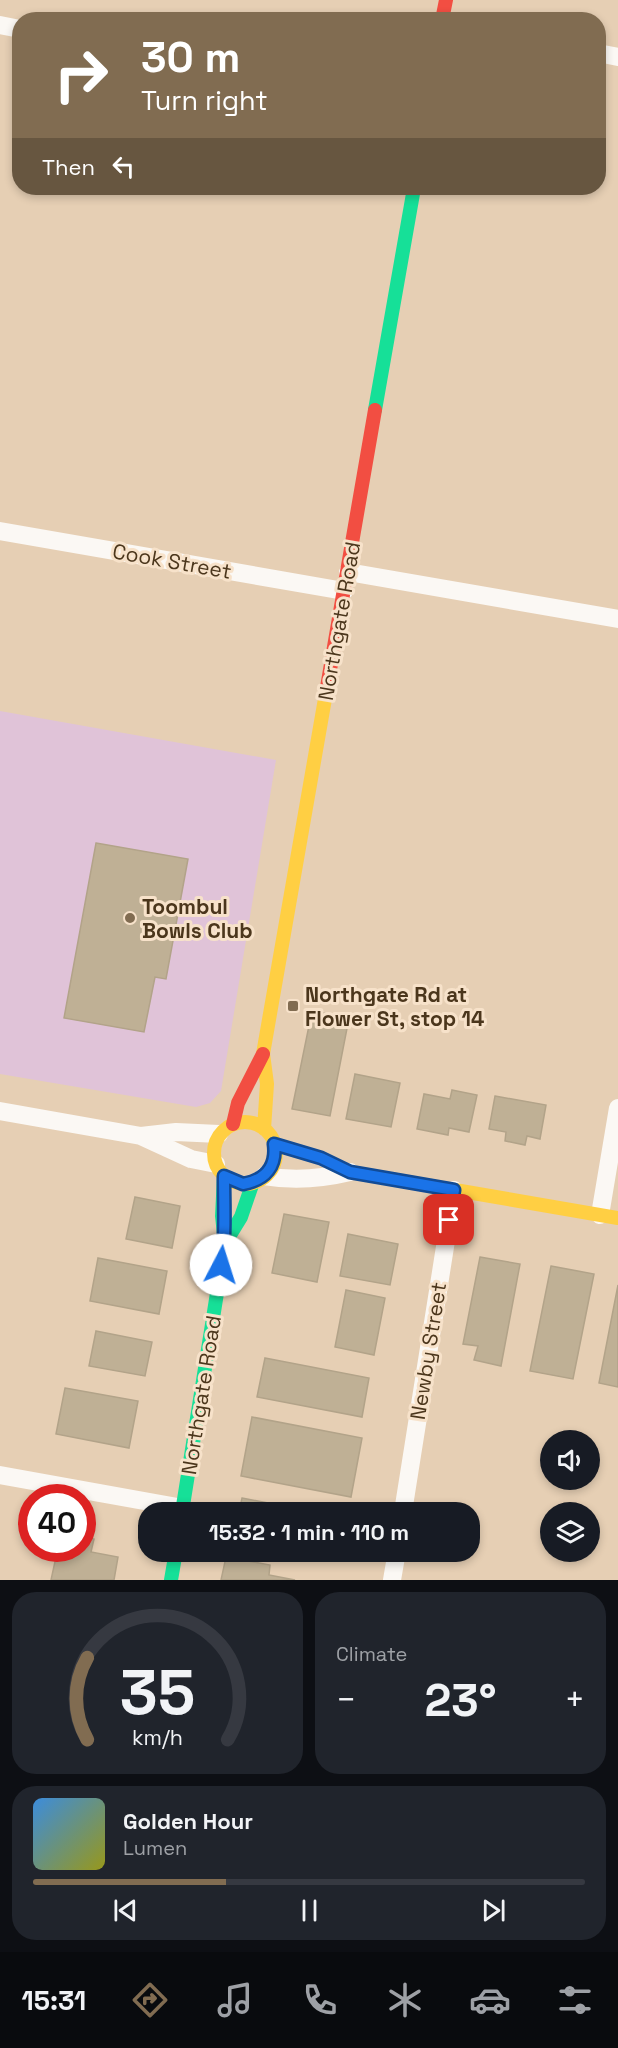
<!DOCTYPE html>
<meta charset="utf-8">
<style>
body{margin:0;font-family:"Space Grotesk",sans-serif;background:#20242c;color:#f1f3f6;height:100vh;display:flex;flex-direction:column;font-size:22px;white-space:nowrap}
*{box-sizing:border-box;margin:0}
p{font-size:20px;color:#9ea1a6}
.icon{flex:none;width:33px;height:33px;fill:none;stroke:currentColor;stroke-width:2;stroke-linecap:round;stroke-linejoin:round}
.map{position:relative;height:1580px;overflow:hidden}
.panel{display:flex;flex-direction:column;gap:12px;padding:12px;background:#0d0f14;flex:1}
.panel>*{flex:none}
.banner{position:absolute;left:12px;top:12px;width:594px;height:183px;border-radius:24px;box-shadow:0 3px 9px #0003;background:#816c51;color:#fff;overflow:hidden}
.buttons{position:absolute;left:540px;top:1430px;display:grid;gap:12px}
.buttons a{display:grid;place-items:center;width:60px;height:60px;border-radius:50%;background:#171b24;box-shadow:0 3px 9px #0003;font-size:30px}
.speed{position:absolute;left:18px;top:1484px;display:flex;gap:12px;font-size:30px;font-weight:700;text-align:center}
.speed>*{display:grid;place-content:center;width:78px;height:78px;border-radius:50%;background:#171b24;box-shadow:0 3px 9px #0003;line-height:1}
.speed .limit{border:9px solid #d22;background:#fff;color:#111}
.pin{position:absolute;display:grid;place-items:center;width:51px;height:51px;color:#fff;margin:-26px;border-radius:12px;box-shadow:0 3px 9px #0006}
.me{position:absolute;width:66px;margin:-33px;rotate:5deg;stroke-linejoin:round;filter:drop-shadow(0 0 4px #0008)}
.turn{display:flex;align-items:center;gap:21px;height:126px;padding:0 30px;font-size:27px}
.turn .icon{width:78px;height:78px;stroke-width:2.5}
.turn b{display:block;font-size:42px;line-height:51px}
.then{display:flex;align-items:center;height:57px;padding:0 30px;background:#0003;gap:12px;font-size:22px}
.big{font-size:45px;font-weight:600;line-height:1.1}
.panel .widget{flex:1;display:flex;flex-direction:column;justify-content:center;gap:9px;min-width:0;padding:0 21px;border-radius:24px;background:#20242c}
.panel .dial{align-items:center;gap:0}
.dial svg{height:156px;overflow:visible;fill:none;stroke:#363941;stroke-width:7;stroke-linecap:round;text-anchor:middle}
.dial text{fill:#f1f3f6;stroke:none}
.song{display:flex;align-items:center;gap:18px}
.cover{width:72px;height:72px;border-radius:9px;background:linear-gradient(135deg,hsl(210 70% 55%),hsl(60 70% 35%))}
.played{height:6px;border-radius:3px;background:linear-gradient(90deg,#816c51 35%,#363941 35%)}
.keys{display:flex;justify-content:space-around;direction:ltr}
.heat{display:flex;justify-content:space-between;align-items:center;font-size:33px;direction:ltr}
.panel .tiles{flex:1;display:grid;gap:12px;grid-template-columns:1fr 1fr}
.widget:last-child{grid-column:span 2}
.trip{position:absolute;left:138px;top:1502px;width:342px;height:60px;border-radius:24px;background:#171b24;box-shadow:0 3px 9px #0003;font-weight:600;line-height:60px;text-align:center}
.tab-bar{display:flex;height:96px;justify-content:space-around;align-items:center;background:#090b0e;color:#9ea1a6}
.tab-bar .icon{width:42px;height:42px}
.tab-bar .active{color:#816c51}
.tab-bar b{font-size:27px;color:#f1f3f6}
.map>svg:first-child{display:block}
.green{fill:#e0c3d8}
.building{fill:#bfb095;stroke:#b2a389;stroke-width:1.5}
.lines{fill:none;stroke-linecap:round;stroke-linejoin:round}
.street{stroke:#fbf8f4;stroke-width:18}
.fast{stroke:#16e098;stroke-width:14}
.slow{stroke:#ffcf43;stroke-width:14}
.jam{stroke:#f24e42;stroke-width:14}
.route-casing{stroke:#114b97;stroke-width:15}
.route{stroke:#1a73e8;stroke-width:10}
.poi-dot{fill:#816c51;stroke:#f7e2ca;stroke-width:2}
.labels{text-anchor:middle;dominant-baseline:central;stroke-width:6;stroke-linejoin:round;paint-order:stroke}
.street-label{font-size:21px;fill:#4b361c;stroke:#f7e2ca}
.poi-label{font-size:21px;font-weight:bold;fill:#4b361c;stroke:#f7e2ca;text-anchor:start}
</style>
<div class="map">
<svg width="618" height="1580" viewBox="0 0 618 1580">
<rect width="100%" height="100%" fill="#e6cfb4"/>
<path class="green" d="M 0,711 L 276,760 L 221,1091 L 210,1103 L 196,1107 L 0,1074 Z"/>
<path class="building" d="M 96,843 L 188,859 L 166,979 L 155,977 L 144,1032 L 64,1018 Z
M 312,1011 L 349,1018 L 330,1116 L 292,1109 Z
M 355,1074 L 400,1083 L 391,1127 L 346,1119 Z
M 452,1090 L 477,1095 L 469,1132 L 449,1128 L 448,1135 L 417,1129 L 424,1094 L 450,1099 Z
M 495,1096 L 546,1105 L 540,1139 L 527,1136 L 525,1145 L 505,1141 L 506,1132 L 489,1129 Z
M 135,1197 L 180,1206 L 172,1248 L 126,1239 Z
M 284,1214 L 329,1222 L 317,1282 L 272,1273 Z
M 348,1234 L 398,1244 L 390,1285 L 340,1276 Z
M 480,1257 L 520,1264 L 501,1366 L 474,1360 L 478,1346 L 463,1344 Z
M 98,1258 L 167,1271 L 159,1314 L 90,1301 Z
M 551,1266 L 594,1274 L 573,1379 L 530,1371 Z
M 618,1285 L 618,1387 L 599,1383 Z
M 346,1290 L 385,1298 L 374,1355 L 335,1347 Z
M 96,1331 L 152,1342 L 145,1376 L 89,1366 Z
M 265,1358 L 369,1378 L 362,1417 L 257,1397 Z
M 65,1388 L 138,1401 L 129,1448 L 56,1434 Z
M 252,1417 L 362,1438 L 351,1497 L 241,1476 Z
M 242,1498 L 315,1512 L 239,1512 Z
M 82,1537 L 94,1539 L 91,1552 L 118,1557 L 114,1580 L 51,1580 L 56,1557 L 43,1555 L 44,1548 L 82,1548 Z
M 296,1551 L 336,1551 L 335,1558 Z
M 226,1557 L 270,1565 L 269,1575 L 295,1580 L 221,1580 Z"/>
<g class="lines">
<path class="street" d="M 0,25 L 20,29
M 598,53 L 618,57
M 0,531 L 344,591
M 348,572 L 618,619
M 0,1111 L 141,1136 L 176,1132 L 219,1134
M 141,1136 L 191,1159 L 216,1164
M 264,1176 C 294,1181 321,1179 350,1172
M 600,1215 L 618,1108
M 0,1475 L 183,1508
M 403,1512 L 454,1190
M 392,1580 L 397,1551"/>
<path class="fast" d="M 375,410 L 414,188
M 225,1243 L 241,1217 L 253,1182
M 182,1512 L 225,1243 L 222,1216 L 224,1176
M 171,1580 L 176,1551"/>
<path class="slow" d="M214 1153a31 31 0 1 1 62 0a31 31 0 1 1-62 0Z
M 264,1129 L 267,1084 L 263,1054 L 326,693
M 274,1144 L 321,1158 L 350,1172 L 618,1218"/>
<path class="jam" d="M 442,20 L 446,0
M 326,693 L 375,410
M 233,1124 L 238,1103 L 263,1054"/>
</g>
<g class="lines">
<defs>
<path id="route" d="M 221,1265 C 226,1236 224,1206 224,1176 L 243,1184 C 266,1180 277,1166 274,1144 L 321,1158 L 350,1172 L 454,1190 L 449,1220"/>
</defs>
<use href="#route" class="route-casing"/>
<use href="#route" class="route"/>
</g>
<g class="poi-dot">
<circle cx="130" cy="918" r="6"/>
<rect x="287" y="1000" width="12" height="12" rx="3"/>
</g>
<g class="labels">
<g class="street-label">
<text transform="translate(172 561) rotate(10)">Cook Street</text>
<text transform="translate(339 621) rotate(-80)">Northgate Road</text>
<text transform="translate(428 1351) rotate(-81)">Newby Street</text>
<text transform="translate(201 1395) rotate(-81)">Northgate Road</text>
</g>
<g class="poi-label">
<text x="142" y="906">Toombul<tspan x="142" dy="24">Bowls Club</tspan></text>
<text x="305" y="994">Northgate Rd at<tspan x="305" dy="24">Flower St, stop 14</tspan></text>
</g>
</g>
</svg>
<div class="buttons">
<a><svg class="icon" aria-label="sound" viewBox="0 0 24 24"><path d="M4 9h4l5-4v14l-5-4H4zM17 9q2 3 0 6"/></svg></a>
<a><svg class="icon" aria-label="layers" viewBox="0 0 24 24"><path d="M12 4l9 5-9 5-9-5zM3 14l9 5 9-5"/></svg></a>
</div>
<div class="speed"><div class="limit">40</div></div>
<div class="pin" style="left:449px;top:1220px;background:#d93025"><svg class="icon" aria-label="arrive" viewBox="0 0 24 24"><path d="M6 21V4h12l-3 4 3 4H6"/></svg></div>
<svg class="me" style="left:221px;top:1265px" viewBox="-20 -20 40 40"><circle r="19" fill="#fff"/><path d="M0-13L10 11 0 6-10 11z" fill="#1a73e8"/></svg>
<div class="trip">15:32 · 1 min · 110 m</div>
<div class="banner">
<div class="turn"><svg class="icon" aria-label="right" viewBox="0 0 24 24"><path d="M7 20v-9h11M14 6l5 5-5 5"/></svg><div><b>30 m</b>Turn right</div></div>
<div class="then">Then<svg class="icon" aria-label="left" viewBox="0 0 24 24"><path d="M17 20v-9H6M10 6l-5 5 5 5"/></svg></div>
</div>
</div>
<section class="panel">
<div class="tiles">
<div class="widget dial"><svg viewBox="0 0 100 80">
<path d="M14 69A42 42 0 1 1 86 69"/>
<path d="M14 69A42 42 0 0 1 14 27" stroke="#816c51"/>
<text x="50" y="56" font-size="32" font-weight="700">35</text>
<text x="50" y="72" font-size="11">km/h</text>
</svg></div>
<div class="widget"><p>Climate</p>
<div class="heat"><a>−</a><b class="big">23°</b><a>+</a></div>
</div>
<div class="widget">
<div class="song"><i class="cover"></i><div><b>Golden Hour</b><p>Lumen</p></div></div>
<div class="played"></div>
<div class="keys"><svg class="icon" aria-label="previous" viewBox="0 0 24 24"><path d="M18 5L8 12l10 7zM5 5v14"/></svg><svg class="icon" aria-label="pause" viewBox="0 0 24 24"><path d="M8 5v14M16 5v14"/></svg><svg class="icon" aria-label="next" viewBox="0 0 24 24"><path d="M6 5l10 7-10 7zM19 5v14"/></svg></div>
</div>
</div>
</section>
<nav class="tab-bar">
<b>15:31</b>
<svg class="icon active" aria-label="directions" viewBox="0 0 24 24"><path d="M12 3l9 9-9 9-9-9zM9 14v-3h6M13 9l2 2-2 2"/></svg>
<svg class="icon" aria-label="music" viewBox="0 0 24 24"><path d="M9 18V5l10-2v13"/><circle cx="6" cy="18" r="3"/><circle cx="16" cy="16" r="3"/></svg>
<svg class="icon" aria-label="phone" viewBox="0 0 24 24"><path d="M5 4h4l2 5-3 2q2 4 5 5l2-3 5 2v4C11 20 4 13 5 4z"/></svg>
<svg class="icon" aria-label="climate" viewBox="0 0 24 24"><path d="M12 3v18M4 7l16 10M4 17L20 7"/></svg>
<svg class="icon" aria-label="car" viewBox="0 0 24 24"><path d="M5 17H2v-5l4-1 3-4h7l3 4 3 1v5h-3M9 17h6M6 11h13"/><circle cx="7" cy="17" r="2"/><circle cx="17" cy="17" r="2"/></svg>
<svg class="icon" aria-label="filters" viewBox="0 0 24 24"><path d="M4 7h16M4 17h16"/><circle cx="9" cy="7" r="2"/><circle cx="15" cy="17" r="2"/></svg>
</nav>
